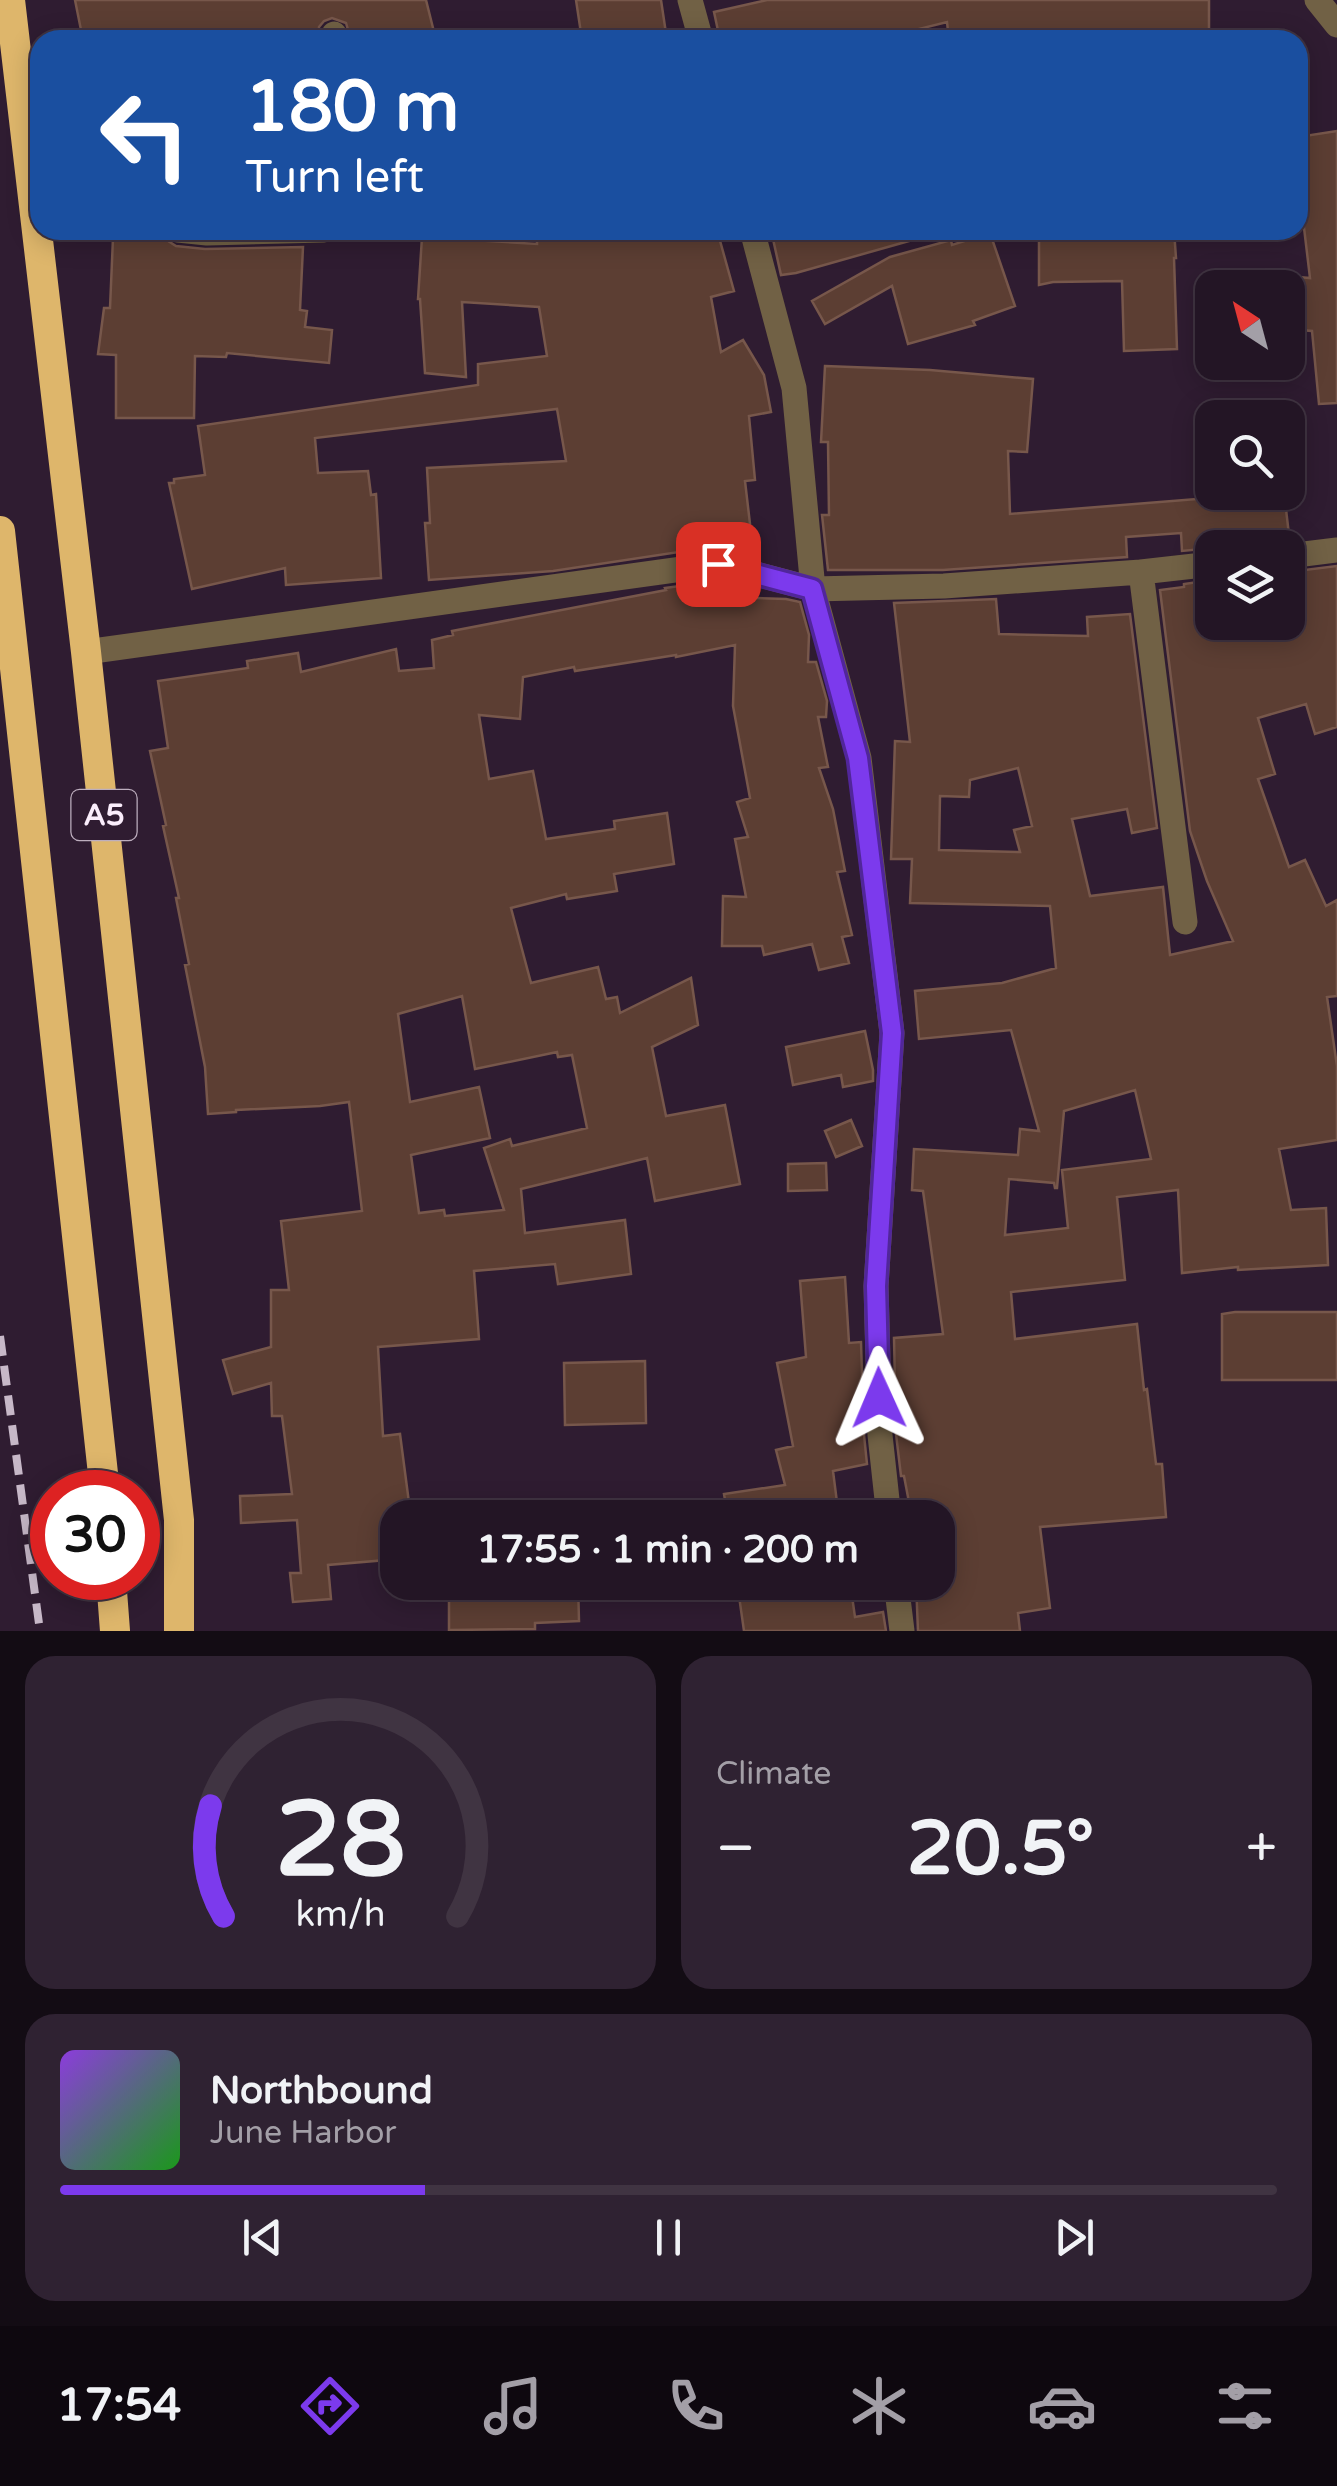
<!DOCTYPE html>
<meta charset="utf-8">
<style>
body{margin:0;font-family:"Varela Round",sans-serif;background:#2f2232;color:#f1f3f6;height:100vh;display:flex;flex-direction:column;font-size:38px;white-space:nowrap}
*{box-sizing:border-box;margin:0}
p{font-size:32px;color:#a39fa7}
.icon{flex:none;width:55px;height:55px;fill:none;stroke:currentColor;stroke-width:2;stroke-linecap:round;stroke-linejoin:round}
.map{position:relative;height:1631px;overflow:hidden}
.side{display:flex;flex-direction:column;gap:25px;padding:25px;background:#130c14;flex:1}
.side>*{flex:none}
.guide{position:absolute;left:30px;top:30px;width:1278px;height:210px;border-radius:30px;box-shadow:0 5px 25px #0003,0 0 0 2px #403442;background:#1a4fa0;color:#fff;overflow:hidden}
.needle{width:65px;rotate:324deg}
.tools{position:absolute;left:1195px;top:270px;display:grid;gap:20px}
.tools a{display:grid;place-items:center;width:110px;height:110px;border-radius:20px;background:#231525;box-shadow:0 5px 25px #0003,0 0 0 2px #403442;font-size:50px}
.speed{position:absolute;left:30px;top:1470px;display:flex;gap:20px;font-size:50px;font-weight:700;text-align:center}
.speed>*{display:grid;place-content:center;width:130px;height:130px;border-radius:50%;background:#231525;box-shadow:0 5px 25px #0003,0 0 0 2px #403442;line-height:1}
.speed .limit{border:15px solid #d22;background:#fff;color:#111}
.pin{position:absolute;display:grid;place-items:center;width:85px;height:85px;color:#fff;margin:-42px;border-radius:20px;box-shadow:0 5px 15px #0006}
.me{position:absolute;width:110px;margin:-55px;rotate:359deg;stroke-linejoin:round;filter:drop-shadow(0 0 8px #0008)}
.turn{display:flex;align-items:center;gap:35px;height:210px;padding:0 50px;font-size:45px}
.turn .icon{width:130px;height:130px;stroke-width:2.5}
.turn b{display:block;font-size:70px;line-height:85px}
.big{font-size:75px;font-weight:800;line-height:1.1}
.side .tile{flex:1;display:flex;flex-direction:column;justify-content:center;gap:15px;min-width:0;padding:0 35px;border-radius:30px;background:#2f2232}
.side .dial{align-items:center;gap:0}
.dial svg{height:260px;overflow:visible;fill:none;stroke:#403442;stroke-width:7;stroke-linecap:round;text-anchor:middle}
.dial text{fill:#f1f3f6;stroke:none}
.song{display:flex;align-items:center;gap:30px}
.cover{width:120px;height:120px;border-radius:15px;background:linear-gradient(135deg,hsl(270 70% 55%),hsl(120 70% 35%))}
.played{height:10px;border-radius:5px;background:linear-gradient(90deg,#7c3aed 30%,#403442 30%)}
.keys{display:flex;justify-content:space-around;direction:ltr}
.heat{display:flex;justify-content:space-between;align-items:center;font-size:55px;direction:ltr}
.side .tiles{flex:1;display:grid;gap:25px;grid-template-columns:1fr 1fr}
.tile:last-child{grid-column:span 2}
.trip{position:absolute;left:380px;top:1500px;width:575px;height:100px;border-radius:30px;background:#231525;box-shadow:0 5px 25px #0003,0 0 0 2px #403442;font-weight:800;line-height:100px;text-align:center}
.tabs{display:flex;height:160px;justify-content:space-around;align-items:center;background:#0e080f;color:#a39fa7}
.tabs .icon{width:70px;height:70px}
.tabs .on{color:#7c3aed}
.tabs b{font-size:45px;color:#f1f3f6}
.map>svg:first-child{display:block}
.building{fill:#5c3e33;stroke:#77574b;stroke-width:2.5;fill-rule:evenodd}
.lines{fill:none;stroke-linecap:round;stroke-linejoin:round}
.minor{stroke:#716145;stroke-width:25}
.highway{stroke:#deb66b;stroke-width:30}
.rail{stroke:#c7b8c8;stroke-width:8;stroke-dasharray:20 10;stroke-linecap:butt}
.route-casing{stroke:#51269a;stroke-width:25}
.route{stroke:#7c3aed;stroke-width:18}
.labels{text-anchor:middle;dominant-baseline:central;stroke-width:10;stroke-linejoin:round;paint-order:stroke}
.shield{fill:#2f1c31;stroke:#bdaebe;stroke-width:2.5}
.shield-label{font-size:30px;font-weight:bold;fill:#faedfb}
</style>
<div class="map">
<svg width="1337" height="1631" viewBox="0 0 1337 1631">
<rect width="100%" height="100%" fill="#2f1c31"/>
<path class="building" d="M 75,0 L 426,0 L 436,40 L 351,40 L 346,23 L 332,18 L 324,21 L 319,27 L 319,40 L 83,40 Z
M 576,0 L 661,0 L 667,40 L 582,40 Z
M 767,0 L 1209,0 L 1209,40 L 949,40 L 947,22 L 875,40 L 720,40 L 714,12 Z
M 1337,131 L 1337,403 L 1319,404 L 1312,331 L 1288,329 L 1288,276 L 1310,278 L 1300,194 L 1298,195 L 1298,137 Z
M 569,230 L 717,230 L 734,291 L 711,297 L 721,352 L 743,340 L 764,375 L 771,412 L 749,416 L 755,480 L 745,481 L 752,541 L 553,571 L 429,580 L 425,523 L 430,523 L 427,468 L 566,461 L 557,409 L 315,438 L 318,473 L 368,471 L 371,495 L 376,494 L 381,578 L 286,585 L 285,568 L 192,589 L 169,483 L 174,483 L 174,479 L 205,475 L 198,426 L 478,385 L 478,364 L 547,356 L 539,307 L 462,302 L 466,377 L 425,373 L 420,299 L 418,299 L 422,237 L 537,244 L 537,237 L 570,234 Z
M 771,230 L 922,230 L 923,237 L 796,273 L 781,275 Z
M 1174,230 L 1176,258 L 1174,258 L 1177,349 L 1124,351 L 1122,281 L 1053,282 L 1039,285 L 1039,231 Z
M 990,233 L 1015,306 L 973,321 L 975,325 L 908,344 L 892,286 L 825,324 L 812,301 L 890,257 L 951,240 L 952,245 Z
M 113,238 L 165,239 L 176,246 L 205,249 L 303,247 L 300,310 L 307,311 L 305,327 L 332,330 L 329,363 L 227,353 L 226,357 L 195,356 L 194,418 L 116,418 L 116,355 L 98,354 L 104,308 L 110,308 Z
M 825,366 L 930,370 L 1033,379 L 1027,452 L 1008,451 L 1010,514 L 1284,492 L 1289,535 L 1212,544 L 1212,548 L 1182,551 L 1181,533 L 1126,537 L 1127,557 L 943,570 L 828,570 L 822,515 L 829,515 L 828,442 L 821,442 Z
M 1337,566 L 1337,727 L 1315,734 L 1306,704 L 1258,718 L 1275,774 L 1258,779 L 1289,867 L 1305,860 L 1326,906 L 1337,900 L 1337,996 L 1327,997 L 1337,1066 L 1337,1140 L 1279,1149 L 1291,1210 L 1326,1208 L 1328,1265 L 1238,1270 L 1238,1267 L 1182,1273 L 1178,1190 L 1117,1197 L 1125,1280 L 1011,1292 L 1015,1339 L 1137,1324 L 1144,1390 L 1147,1389 L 1156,1464 L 1162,1464 L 1166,1517 L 1040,1527 L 1050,1608 L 1018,1613 L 1020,1631 L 918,1631 L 916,1582 L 938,1582 L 938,1518 L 912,1518 L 904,1476 L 901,1476 L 896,1434 L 894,1338 L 943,1334 L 923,1191 L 912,1190 L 914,1149 L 1018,1155 L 1020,1129 L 1039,1131 L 1011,1030 L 919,1039 L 915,991 L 1002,983 L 1056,968 L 1050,906 L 910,903 L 912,859 L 891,859 L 895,741 L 910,742 L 894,603 L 996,599 L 999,634 L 1088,636 L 1087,617 L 1130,614 L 1157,828 L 1132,833 L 1127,809 L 1072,819 L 1090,896 L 1163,887 L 1170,955 L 1233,941 L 1207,881 L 1190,831 L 1160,590 L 1184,587 L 1184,584 L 1212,580 L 1212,622 L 1288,622 L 1288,572 ZM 1018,768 L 1032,826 L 1014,830 L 1020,852 L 939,850 L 940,796 L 969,797 L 970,780 ZM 1135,1090 L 1151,1159 L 1062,1170 L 1068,1228 L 1005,1235 L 1009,1179 L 1054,1183 L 1055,1188 L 1057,1188 L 1064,1111 Z
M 717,581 L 720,597 L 786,599 L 800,602 L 809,635 L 808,662 L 816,662 L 827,701 L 826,717 L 818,717 L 828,767 L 819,768 L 833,809 L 845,871 L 837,872 L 852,935 L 842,937 L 849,963 L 819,970 L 812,944 L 764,955 L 762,946 L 722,946 L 723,896 L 746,897 L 735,839 L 748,837 L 737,802 L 750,798 L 733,706 L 735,645 L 676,657 L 676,655 L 575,671 L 574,667 L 523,677 L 520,719 L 479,715 L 489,779 L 533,771 L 546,839 L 615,829 L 614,821 L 667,813 L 674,864 L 614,874 L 617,891 L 567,899 L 566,894 L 511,908 L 531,983 L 598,967 L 606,999 L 617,997 L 620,1013 L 691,978 L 698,1025 L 652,1047 L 666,1116 L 725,1105 L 740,1184 L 655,1201 L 647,1158 L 521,1189 L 525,1233 L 625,1220 L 631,1274 L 558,1284 L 555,1264 L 474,1271 L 479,1339 L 378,1347 L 383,1436 L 400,1434 L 411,1518 L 398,1518 L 398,1559 L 328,1565 L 331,1599 L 293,1602 L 290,1573 L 301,1573 L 297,1520 L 241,1523 L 240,1496 L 292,1494 L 282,1416 L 272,1416 L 271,1383 L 233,1394 L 223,1360 L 271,1347 L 271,1290 L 289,1290 L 281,1221 L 362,1211 L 349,1102 L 320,1106 L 236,1110 L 236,1112 L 208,1114 L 205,1067 L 185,965 L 189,964 L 176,898 L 179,898 L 163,826 L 166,825 L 150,751 L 168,748 L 158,681 L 248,668 L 247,661 L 298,653 L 301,672 L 396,649 L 399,671 L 434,668 L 432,640 L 453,635 L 452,631 L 666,590 L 665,588 ZM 462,996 L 475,1069 L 557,1052 L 558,1057 L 572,1055 L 587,1128 L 512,1146 L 510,1139 L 484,1148 L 504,1210 L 445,1216 L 444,1210 L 419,1213 L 411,1155 L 490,1138 L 479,1087 L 410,1102 L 398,1014 Z
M 865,1031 L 873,1070 L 873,1081 L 843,1087 L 841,1075 L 793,1085 L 786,1047 Z
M 851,1120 L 862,1146 L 836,1157 L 825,1131 Z
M 826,1163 L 827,1190 L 788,1191 L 788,1164 Z
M 845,1277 L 849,1343 L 861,1342 L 864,1435 L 867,1464 L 833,1471 L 839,1518 L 728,1518 L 724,1494 L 785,1485 L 776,1450 L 793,1446 L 777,1363 L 806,1357 L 800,1281 Z
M 1235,1312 L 1337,1312 L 1337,1380 L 1222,1380 L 1222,1314 Z
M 645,1361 L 646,1423 L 565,1425 L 564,1363 Z
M 449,1582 L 578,1582 L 579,1621 L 535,1623 L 535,1629 L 449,1630 Z
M 737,1582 L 850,1582 L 855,1617 L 883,1612 L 886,1631 L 744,1631 Z"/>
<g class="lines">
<path class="minor" d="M 690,0 L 701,40
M 1317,0 L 1337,25
M 334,34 L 335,40
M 178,230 L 207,233 L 324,230
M 752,230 L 794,388 L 813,589 L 859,758 L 892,1033 L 876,1286 L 880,1435 L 889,1518
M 1288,556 L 1337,550
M 1141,572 L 1185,922
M 86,652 L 718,564 L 813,589 L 944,586 L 1141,572 L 1212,564
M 896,1582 L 902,1631"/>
<path class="highway" d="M 10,0 L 86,652 L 179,1520 L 179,1631
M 0,531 L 105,1492
M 111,1578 L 115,1631"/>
<path class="rail" d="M 0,1336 L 40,1631"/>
</g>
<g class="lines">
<defs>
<path id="route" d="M 718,564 L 812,589 L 858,758 L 892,1033 L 876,1286 L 879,1398"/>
</defs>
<use href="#route" class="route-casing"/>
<use href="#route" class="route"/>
</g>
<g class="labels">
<rect class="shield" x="71.5" y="790" width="65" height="50" rx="8"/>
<g class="shield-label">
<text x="104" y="815">A5</text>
</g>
</g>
</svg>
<div class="tools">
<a><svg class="needle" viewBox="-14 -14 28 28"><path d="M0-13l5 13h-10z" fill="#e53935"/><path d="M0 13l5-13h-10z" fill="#a39fa7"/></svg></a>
<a><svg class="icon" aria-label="search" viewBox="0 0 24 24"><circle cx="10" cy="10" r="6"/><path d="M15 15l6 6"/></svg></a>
<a><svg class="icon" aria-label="layers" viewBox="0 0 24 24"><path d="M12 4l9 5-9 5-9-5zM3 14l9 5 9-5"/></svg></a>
</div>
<div class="speed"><div class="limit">30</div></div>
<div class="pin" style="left:718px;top:564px;background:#d93025"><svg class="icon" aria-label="arrive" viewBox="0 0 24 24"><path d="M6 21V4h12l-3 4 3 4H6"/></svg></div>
<svg class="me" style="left:879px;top:1398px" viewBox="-20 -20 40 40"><path d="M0-17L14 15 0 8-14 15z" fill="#7c3aed" stroke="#fff" stroke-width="4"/></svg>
<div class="trip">17:55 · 1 min · 200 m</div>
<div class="guide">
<div class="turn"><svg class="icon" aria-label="left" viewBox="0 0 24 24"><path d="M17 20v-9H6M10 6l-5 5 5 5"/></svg><div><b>180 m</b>Turn left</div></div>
</div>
</div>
<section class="side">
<div class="tiles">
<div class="tile dial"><svg viewBox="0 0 100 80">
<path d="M14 69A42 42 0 1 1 86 69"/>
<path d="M14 69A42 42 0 0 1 10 35" stroke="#7c3aed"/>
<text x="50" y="56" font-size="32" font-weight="700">28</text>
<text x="50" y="72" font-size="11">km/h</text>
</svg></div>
<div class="tile"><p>Climate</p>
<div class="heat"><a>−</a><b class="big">20.5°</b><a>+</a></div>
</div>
<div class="tile">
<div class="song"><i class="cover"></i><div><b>Northbound</b><p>June Harbor</p></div></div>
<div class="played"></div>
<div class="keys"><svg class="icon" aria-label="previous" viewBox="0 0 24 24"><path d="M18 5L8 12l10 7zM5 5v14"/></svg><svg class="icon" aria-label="pause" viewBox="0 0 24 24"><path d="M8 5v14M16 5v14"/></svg><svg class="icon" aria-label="next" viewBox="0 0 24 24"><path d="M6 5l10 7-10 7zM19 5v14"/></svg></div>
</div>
</div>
</section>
<nav class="tabs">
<b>17:54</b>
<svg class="icon on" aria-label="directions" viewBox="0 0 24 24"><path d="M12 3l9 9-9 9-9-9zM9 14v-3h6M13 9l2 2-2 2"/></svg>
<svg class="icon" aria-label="music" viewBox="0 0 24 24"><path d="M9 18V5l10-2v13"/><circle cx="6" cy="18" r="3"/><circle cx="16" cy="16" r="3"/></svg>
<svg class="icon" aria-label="phone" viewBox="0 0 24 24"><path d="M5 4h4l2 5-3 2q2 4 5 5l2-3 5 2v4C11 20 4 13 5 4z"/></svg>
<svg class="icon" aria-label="climate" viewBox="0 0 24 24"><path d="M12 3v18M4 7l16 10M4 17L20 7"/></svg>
<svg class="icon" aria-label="car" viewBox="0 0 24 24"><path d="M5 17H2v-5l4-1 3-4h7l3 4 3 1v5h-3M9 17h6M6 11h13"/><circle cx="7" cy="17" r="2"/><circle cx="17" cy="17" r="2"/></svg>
<svg class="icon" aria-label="filters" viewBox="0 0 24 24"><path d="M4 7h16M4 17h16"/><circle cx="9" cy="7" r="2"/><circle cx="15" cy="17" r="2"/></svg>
</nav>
